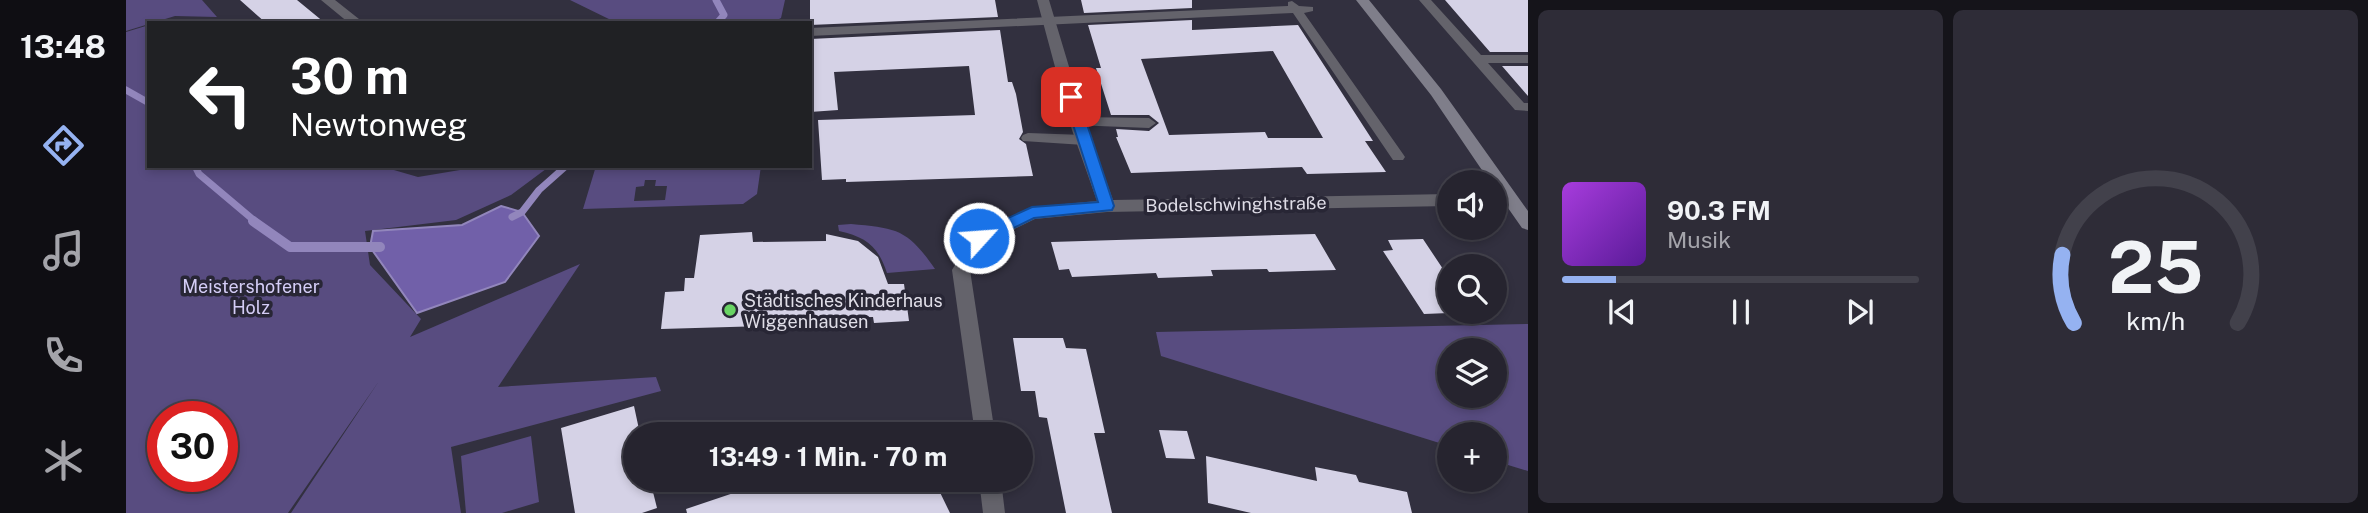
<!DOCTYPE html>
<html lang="de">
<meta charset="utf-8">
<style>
body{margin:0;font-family:"Public Sans",sans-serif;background:#2e2c37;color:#f1f3f6;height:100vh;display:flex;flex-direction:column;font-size:26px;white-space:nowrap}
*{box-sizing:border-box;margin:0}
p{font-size:23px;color:#a4a4aa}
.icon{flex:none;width:38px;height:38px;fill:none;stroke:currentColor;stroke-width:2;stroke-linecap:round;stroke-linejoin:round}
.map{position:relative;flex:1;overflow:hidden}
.side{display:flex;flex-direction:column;gap:10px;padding:10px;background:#15141a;width:840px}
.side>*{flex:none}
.top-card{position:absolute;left:21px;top:21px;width:665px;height:147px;border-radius:0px;box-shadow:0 4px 10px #0003,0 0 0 2px #42414b;background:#202124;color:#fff;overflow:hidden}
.buttons{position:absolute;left:1311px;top:170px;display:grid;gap:14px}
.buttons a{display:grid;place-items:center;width:70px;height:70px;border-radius:50%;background:#26242f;box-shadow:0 4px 10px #0003,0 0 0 2px #42414b;font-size:35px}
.speed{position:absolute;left:21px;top:401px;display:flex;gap:14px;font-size:35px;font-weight:700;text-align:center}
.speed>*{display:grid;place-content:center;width:91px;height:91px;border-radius:50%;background:#26242f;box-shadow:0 4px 10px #0003,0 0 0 2px #42414b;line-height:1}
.speed .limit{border:10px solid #d22;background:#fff;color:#111}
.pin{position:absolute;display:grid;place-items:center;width:60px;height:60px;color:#fff;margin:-30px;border-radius:14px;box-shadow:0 4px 10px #0006}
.me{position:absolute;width:77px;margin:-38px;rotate:64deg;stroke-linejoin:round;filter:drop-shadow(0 0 5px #0008)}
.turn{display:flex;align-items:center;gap:24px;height:147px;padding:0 28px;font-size:32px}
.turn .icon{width:91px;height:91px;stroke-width:2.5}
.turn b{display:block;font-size:49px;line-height:60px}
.side .tile{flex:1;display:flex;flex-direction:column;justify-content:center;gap:10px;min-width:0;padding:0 24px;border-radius:10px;background:#2e2c37}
.side .dial{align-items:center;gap:0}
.dial svg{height:182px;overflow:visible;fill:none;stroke:#42414b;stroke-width:7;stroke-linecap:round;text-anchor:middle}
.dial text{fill:#f1f3f6;stroke:none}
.song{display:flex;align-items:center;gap:21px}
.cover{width:84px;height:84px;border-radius:10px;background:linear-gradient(135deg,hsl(280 70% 55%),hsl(270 70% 35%))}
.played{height:7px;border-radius:4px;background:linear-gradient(90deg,#95b2f1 15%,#42414b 15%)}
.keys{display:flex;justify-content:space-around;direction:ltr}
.side .tiles{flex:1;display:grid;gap:10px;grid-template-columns:repeat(2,1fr)}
.trip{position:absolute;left:497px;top:422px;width:410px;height:70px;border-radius:35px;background:#26242f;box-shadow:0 4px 10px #0003,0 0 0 2px #42414b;font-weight:700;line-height:70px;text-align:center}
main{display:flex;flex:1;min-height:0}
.tab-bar{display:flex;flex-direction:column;width:126px;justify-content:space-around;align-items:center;background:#0f0e13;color:#a4a4aa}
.tab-bar .icon{width:49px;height:49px}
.tab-bar .selected{color:#95b2f1}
.tab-bar b{font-size:32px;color:#f1f3f6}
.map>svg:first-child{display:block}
.green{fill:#584c80;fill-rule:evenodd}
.water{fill:#7160a9;stroke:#9286bc;stroke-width:2}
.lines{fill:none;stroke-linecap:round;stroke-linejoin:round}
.stream-far1{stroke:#9286bc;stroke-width:7}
.stream{stroke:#9286bc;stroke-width:10}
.building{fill:#d5d2e6;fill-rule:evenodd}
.lane{fill:#64636b;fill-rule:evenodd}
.street{fill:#64636b;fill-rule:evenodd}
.secondary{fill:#7f7e8a;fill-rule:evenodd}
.route{fill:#1a73e8;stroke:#114b97;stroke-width:2}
.poi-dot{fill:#69d464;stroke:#282635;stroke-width:2.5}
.labels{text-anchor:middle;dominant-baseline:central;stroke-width:7;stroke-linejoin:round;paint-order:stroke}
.street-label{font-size:18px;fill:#dfdde7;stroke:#282635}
.park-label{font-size:18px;fill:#d4cdf6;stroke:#282635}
.poi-label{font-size:18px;fill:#dfdde7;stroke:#282635;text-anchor:start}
</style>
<main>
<nav class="tab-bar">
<b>13:48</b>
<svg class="icon selected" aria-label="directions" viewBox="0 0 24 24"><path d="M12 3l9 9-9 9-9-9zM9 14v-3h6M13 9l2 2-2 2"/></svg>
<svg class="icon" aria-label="music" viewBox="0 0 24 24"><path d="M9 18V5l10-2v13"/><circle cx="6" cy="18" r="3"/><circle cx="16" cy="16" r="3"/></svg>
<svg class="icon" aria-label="phone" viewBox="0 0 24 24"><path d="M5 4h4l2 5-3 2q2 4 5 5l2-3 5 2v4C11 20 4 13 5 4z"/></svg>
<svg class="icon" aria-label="climate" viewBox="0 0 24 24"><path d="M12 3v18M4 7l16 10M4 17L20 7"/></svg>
</nav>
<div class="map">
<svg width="1402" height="513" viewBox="0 0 1402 513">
<rect width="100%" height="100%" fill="#32303f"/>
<path class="green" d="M 0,0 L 76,0 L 91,17 L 49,16 L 0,31 Z
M 444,0 L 659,0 L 655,18 L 645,23 L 499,23 L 489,22 Z
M 23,25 L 23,166 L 254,166 L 292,177 L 358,166 L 424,166 L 385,195 L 330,220 L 239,231 L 244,265 L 295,319 L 284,337 L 454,264 L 372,387 L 530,377 L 535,391 L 325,447 L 335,513 L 165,513 L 253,381 L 162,513 L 0,513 L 0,32 ZM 37,416 L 96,416 L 96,476 L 37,476 Z
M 470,166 L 635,166 L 631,194 L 617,204 L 457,209 ZM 519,180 L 530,180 L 529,186 L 541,186 L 539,200 L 508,201 L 510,187 L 518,186 Z
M 725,224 C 772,228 782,230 809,269 L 761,273 C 752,246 740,237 713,231 L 712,225 Z
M 1402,324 L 1402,471 L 1369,461 L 1368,434 L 1323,434 L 1323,446 L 1035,356 L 1030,332 ZM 1323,350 L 1368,350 L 1368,396 L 1323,396 Z
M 405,436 L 413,502 L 376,513 L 340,513 L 335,456 Z"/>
<path class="water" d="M 375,206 L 396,212 L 413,236 L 379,282 L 291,313 L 244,247 L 247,231 L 336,225 Z"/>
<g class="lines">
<path class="stream-far1" d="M 590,0 L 598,15 L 591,23
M 0,90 L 23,103
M 69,166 L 73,174 L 130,222
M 386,217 L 396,212 L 413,190 L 440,166"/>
<path class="stream" d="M 127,221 L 164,247 L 254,247"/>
</g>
<path class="building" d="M 114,0 L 171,0 L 199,23 L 140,23 Z
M 684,0 L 869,0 L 872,17 L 684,25 Z
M 955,0 L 1066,0 L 1066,8 L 958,13 Z
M 1319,0 L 1402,0 L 1402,52 L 1364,52 Z
M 1066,20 L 1066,30 L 1172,25 L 1247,141 L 1239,141 L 1260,172 L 1181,174 L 1176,167 L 1005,173 L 990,137 L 992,137 L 990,129 L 1023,131 L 1033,123 L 1023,115 L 985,115 L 970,68 L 975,68 L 962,25 ZM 1147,51 L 1197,138 L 1142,138 L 1139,132 L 1043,135 L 1015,59 Z
M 874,30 L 882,82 L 886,82 L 890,94 L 897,132 L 893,139 L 900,144 L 907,176 L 720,182 L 720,179 L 696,180 L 692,120 L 849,115 L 843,66 L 708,72 L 712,110 L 684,112 L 684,39 Z
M 1376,66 L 1402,66 L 1402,96 Z
M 626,232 L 627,242 L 700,241 L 700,234 L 732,241 L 752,257 L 762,284 L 778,284 L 783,321 L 748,323 L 747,317 L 705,318 L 705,324 L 535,329 L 539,292 L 558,291 L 559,278 L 568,278 L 574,235 Z
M 1189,234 L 1210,270 L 1143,272 L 1141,269 L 1085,270 L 1087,276 L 1032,278 L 1030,273 L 946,277 L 943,269 L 933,270 L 925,242 Z
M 1297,239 L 1323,278 L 1323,313 L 1298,314 L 1257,251 L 1267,250 L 1262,240 Z
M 887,338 L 937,338 L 940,348 L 960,349 L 979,433 L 968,433 L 986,513 L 940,513 L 921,418 L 913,417 L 909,391 L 895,391 Z
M 508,406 L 514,434 L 509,434 L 509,480 L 524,480 L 531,508 L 516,513 L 449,513 L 435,428 Z
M 1033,430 L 1061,431 L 1069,459 L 1040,458 Z
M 1080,456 L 1191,481 L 1189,467 L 1230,475 L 1233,482 L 1281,492 L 1286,513 L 1125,513 L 1082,503 Z
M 646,480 L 808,480 L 824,513 L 561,513 L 560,509 Z"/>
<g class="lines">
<path class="lane" d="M 1293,0 L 1305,0 L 1355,55 L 1402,55 L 1402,63 L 1362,63 L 1398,103 L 1402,103 L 1402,111 L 1389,110 Z
M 1166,1 L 1173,6 L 1187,7 L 1187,11 L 1178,13 L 1277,154 L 1279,157 L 1277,160 L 1267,160 L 1167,13 L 684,36 L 684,28 L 1162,6 L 1162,2 Z
M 952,117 L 1023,118 L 1030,123 L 1023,128 L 947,125 L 945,122 Z
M 902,133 L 958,135 L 965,140 L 958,145 L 897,141 L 895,138 L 897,135 Z"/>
<path class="street" d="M 195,0 L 209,0 L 238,23 L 223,23 Z
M 911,0 L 923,0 L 962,130 L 987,200 L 1323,194 L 1323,206 L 981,212 L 909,219 L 860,243 L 844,270 L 869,434 L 849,434 L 826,270 L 848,233 L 906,207 L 971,201 L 946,130 Z
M 853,480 L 875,480 L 879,513 L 857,513 Z"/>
<path class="secondary" d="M 1230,0 L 1243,0 L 1315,89 L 1402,211 L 1402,230 L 1396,228 L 1368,188 L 1368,182 L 1364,182 L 1305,95 Z"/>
</g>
<path class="route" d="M 945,92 L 952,97 L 988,206 L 986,210 L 908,218 L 859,242 L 848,242 L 846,238 L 848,234 L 906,207 L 972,202 L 938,97 Z"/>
<circle class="poi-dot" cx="604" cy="310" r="7"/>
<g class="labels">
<g class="street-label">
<text transform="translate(1110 204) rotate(-1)">Bodelschwinghstraße</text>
</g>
<g class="park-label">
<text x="125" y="286">Meistershofener<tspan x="125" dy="21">Holz</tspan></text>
</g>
<g class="poi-label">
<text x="618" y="300">Städtisches Kinderhaus<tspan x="618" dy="21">Wiggenhausen</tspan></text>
</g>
</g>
</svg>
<div class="buttons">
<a><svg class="icon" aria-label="sound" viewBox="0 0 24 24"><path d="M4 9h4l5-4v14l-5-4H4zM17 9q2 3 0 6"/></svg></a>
<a><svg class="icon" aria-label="search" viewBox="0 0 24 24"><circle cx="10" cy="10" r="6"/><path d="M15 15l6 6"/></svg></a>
<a><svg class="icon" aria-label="layers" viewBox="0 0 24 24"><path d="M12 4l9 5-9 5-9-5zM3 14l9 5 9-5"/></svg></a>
<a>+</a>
</div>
<div class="speed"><div class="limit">30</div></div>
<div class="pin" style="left:945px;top:97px;background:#d93025"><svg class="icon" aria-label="arrive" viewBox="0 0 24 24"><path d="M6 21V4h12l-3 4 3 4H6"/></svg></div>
<svg class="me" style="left:853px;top:238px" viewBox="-20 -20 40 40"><circle r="17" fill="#1a73e8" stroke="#fff" stroke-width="3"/><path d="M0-11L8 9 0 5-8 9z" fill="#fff"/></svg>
<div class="trip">13:49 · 1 Min. · 70 m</div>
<div class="top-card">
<div class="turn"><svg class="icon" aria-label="left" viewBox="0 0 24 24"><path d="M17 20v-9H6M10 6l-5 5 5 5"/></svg><div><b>30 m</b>Newtonweg</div></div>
</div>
</div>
<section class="side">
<div class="tiles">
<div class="tile">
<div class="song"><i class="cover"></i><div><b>90.3 FM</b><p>Musik</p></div></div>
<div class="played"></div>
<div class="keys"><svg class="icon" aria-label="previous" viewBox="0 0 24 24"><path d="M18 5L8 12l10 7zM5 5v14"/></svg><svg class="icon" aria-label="pause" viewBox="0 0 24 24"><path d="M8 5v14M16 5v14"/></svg><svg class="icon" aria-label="next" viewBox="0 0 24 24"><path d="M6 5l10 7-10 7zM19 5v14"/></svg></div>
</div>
<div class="tile dial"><svg viewBox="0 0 100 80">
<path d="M14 69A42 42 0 1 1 86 69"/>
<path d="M14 69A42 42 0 0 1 9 39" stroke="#95b2f1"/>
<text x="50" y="56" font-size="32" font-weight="700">25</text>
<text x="50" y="72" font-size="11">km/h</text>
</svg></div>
</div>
</section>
</main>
